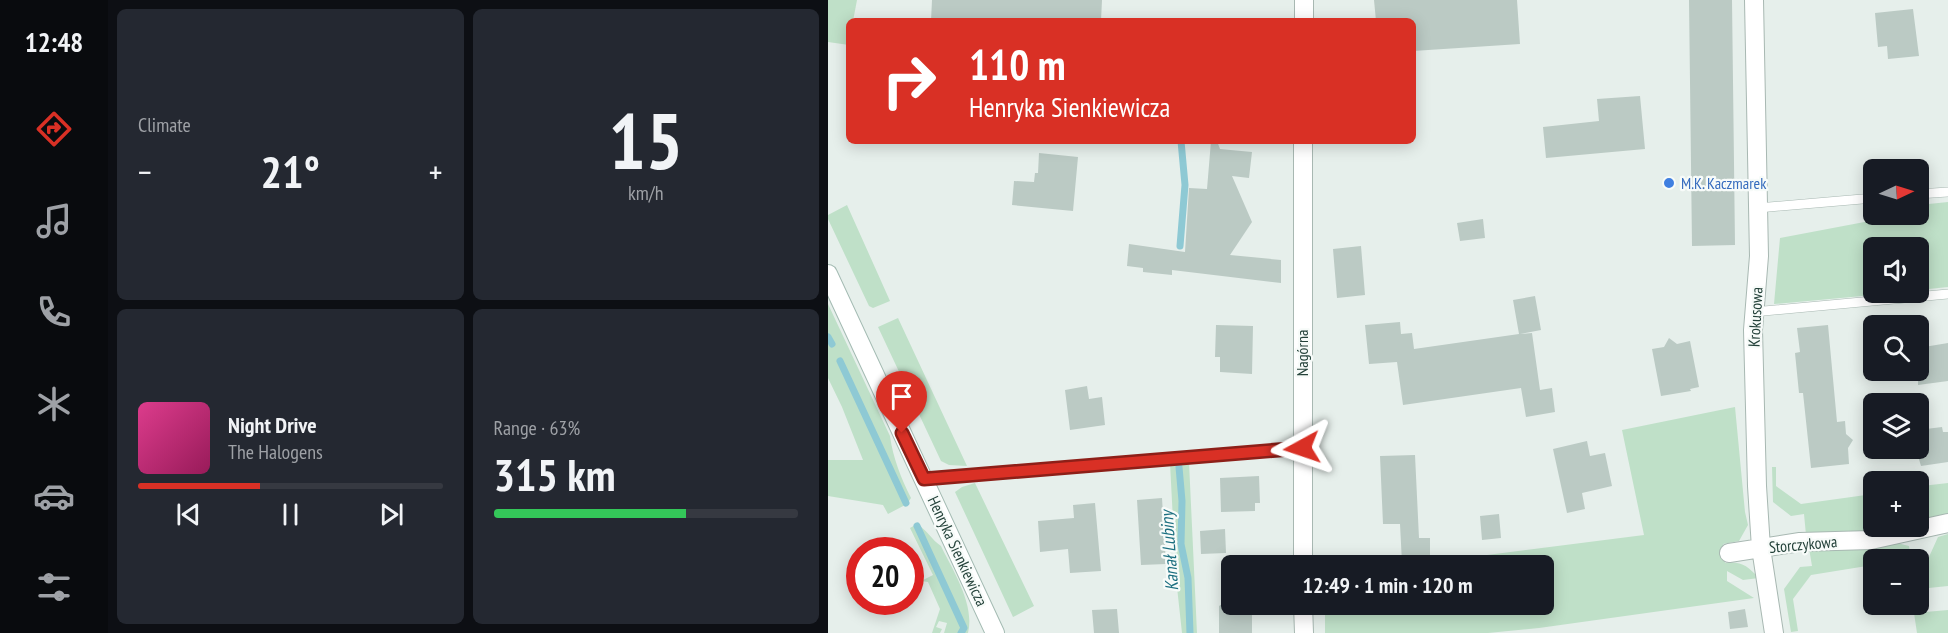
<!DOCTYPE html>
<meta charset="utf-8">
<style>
body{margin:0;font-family:"PT Sans Narrow",sans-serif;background:#242831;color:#f1f3f6;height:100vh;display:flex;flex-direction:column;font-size:22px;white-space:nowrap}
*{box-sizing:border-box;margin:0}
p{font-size:20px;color:#9ea1a6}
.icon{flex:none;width:33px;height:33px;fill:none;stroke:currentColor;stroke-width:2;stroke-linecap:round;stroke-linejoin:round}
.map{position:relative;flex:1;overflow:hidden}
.details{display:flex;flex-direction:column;gap:9px;padding:9px;background:#0d0f14;width:720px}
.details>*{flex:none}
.banner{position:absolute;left:18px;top:18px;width:570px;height:126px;border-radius:9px;box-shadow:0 3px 15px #0003;background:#d93025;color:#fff;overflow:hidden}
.needle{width:39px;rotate:86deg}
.controls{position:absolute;left:1035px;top:159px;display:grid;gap:12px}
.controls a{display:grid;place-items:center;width:66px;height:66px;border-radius:9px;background:#171b24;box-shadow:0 3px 15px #0003;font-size:30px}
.speed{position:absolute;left:18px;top:537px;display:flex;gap:12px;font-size:30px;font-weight:700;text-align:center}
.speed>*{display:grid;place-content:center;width:78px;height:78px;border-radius:50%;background:#171b24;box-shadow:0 3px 15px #0003;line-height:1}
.speed .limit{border:9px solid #d22;background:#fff;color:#111}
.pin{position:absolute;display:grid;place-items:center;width:51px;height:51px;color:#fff;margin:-62px -26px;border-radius:50% 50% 50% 0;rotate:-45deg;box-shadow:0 0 6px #0007}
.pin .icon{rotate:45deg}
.me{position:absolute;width:66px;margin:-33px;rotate:265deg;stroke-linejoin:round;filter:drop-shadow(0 0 4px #0008)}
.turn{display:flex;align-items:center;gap:21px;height:126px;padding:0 24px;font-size:27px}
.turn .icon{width:78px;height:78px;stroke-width:2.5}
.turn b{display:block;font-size:42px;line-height:51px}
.big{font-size:45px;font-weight:700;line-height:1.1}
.details .card{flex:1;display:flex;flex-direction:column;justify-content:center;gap:9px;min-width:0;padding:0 21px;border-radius:9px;background:#242831}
.details .dial{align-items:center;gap:0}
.dial b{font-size:78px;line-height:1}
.song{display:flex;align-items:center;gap:18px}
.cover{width:72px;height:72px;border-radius:9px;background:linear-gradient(135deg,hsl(330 70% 55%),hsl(330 70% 35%))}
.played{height:6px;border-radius:3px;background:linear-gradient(90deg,#d93025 40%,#363941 40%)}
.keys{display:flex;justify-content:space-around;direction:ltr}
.heat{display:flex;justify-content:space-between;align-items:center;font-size:33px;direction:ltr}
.charge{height:9px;border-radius:4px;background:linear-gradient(90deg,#34c759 63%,#363941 0)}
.details .tiles{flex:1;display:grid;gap:9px;grid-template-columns:repeat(2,1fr)}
.trip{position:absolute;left:393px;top:555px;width:333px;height:60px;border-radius:9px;background:#171b24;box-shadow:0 3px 15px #0003;font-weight:700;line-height:60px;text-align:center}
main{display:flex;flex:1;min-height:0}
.menu{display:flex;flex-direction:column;width:108px;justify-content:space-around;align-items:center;background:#090b0e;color:#9ea1a6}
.menu .icon{width:42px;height:42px}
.menu .active{color:#d93025}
.menu b{font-size:27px;color:#f1f3f6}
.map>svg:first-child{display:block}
.green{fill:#bfe0c8}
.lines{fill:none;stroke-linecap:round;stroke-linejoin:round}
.stream{stroke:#8ec9d4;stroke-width:7}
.building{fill:#bbcac4}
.lane-casing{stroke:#a8b8b2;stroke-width:10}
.street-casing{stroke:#a8b8b2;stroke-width:20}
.secondary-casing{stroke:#a4bbb3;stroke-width:20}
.lane{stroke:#fff;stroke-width:9}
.street{stroke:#fff;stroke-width:18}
.secondary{stroke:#fff;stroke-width:18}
.route-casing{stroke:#8d1f18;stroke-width:15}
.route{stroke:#d93025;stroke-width:10}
.shop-dot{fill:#3f7fe0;stroke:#f7fbf9;stroke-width:2}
.labels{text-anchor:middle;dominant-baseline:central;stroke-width:4.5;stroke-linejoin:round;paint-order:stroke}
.shop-label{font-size:16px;fill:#366cbe;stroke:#f7fbf9;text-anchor:start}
.street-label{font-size:16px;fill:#24423a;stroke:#f7fbf9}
.water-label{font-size:18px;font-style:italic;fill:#1c6f80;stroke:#f7fbf9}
</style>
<main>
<nav class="menu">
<b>12:48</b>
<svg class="icon active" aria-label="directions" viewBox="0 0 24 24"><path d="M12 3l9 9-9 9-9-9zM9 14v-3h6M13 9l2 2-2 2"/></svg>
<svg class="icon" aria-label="music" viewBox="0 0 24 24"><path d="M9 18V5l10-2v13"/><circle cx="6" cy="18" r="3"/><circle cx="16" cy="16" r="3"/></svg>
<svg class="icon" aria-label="phone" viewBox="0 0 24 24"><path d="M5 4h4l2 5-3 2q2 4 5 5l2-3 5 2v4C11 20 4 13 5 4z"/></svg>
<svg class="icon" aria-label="climate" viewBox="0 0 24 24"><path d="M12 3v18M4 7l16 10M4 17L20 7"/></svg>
<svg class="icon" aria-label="car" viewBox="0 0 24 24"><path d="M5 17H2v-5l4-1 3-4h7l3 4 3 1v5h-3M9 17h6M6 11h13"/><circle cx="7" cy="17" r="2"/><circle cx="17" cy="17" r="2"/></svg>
<svg class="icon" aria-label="filters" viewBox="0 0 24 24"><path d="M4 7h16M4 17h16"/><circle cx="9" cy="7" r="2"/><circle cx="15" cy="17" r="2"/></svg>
</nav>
<section class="details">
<div class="tiles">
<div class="card"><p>Climate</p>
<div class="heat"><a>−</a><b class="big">21°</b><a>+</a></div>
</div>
<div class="card dial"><b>15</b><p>km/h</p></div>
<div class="card">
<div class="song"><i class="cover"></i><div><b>Night Drive</b><p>The Halogens</p></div></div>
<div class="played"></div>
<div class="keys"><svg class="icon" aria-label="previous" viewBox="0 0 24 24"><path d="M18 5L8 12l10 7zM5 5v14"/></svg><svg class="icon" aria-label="pause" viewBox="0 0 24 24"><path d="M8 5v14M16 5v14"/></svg><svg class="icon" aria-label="next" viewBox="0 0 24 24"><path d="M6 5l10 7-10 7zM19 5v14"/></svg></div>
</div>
<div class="card"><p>Range · 63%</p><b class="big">315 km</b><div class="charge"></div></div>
</div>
</section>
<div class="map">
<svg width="1120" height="633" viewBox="0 0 1120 633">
<rect width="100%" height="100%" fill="#e6efeb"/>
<path class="green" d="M 0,0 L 29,0 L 25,21 L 21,21 L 21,45 L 0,42 Z
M 1120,202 L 1120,287 L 1091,290 L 1090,248 L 1046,248 L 1046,292 L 1067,293 L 946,304 L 952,238 L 1047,220 L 1056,215 L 1090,214 L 1091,205 Z
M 19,205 L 62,301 L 45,308 L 41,306 L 0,219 L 0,215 Z
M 0,304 L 62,436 C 65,458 73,478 83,498 L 79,504 L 60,514 L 55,505 L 0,496 L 0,460 L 35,460 L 14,407 L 0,378 Z
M 70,318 L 139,466 L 121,465 L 113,461 L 50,327 Z
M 907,407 L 917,512 L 920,525 L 911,541 L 895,544 L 897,563 C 914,561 919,566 931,578 L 915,580 L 899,571 L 899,581 L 926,598 L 711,628 L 660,633 L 497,633 L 497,605 L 716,604 L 716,566 L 581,565 L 816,535 L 794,430 Z
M 361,462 L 369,633 L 354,633 L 348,578 L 342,463 Z
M 944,467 L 948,467 L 948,486 L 973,504 L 1045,494 L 1046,526 L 1081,527 L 1027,535 L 978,535 L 976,514 L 963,516 L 945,502 Z
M 147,483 L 206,606 L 185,617 L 127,492 L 134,487 Z
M 1120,483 L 1120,518 L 1100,522 L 1094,486 Z
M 89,524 C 99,530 104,540 113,546 C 125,571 147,604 140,633 L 116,633 L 119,623 L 111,621 L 108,627 L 114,629 L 112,633 L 104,633 L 112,609 L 100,582 L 93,581 L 105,575 L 82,528 Z
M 1120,534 L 1120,586 L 1091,589 L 1091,579 L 1110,537 Z
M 1069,543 L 1081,546 L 1083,559 L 1046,560 L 1045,565 L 983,575 L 965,599 L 970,631 L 963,632 L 956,589 L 972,567 L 984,566 L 981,548 L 993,551 Z
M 1120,610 L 1120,633 L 1089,633 L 1086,613 Z"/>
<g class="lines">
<path class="stream" d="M 352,246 L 357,185 L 353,141
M 0,337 L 4,344
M 12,361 L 78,503
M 351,467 L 354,501 L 353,544 L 360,578 L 362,633
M 89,526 L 136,628 L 133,633"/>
</g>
<path class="building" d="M 104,0 L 274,0 L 273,21 L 103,21 Z
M 546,0 L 689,0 L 692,44 L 585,51 L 585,21 L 548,21 Z
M 861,0 L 904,0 L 907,245 L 864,246 Z
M 1085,9 L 1091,56 L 1060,59 L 1059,46 L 1050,47 L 1047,13 Z
M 812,96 L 817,149 L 718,158 L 715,127 L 771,121 L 769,99 Z
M 383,141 L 389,141 L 392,149 L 424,152 L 421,178 L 404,176 L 424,222 L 402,255 L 453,260 L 453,283 L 344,270 L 344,275 L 315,272 L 315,268 L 299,266 L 301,244 L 357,252 L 361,188 L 379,189 Z
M 211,153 L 250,157 L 245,211 L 184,205 L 186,181 L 206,182 L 207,173 L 210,173 Z
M 655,219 L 657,238 L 632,241 L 629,223 Z
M 533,246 L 537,295 L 509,298 L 505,249 Z
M 707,296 L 713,330 L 692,334 L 704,333 L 712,390 L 724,388 L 727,412 L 698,417 L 693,388 L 575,405 L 569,362 L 541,364 L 537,325 L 572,322 L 573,334 L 584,333 L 586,349 L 691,334 L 685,300 Z
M 388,325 L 425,326 L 424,374 L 392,372 L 392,357 L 387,357 Z
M 1000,325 L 1009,422 L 1017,421 L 1018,434 L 1025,440 L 1020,448 L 1021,464 L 983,468 L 975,393 L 971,393 L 967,353 L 972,352 L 969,328 Z
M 841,338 L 849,344 L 862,341 L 871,387 L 862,389 L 863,391 L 833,396 L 824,349 L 836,347 Z
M 1120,343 L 1120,381 L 1090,385 L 1090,348 Z
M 259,386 L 261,399 L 274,397 L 277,425 L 242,430 L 237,390 Z
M 1114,427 L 1115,432 L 1120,432 L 1120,462 L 1093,466 L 1090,456 L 1090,430 Z
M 759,441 L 762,456 L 777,453 L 784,486 L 754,493 L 757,509 L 739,513 L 725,449 Z
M 587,455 L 591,538 L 602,538 L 602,562 L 574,563 L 572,524 L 555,524 L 552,456 Z
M 431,476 L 432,503 L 427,503 L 427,511 L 393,512 L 392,478 Z
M 334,498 L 338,564 L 313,565 L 309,500 Z
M 267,503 L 273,571 L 242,573 L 240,549 L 212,552 L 210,521 L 246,518 L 245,505 Z
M 671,514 L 673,538 L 654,540 L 652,516 Z
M 397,529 L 398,553 L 373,554 L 372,531 Z
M 394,604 L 422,604 L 422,607 L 424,608 L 424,633 L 391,633 L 391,606 Z
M 289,609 L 291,633 L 266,633 L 264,610 Z
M 917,609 L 920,627 L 902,629 L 900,612 Z"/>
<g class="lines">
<defs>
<path id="lane" d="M 1090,194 L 1120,192
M 930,208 L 1046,198
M 925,312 L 1120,294
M 96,479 L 474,448"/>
<path id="street" d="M 926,0 L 931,256 L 925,330 L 929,486 L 933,548 L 946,633
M 476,21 L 476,0
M 901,553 L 972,542 L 1043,540 L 1120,523
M 475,566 L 475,141
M 475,604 L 476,633"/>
<path id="secondary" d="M 0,274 L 167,633"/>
</defs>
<use href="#lane" class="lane-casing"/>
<use href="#street" class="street-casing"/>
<use href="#secondary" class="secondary-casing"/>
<use href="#lane" class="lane"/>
<use href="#street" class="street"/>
<use href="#secondary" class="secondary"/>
</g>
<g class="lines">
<defs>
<path id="route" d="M 74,433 L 96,479 L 474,448"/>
</defs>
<use href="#route" class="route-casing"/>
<use href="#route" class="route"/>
</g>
<circle class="shop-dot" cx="841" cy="183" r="6"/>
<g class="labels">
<g class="shop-label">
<text x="853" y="183">M.K. Kaczmarek</text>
</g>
<g class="street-label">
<text transform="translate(927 317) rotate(-87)">Krokusowa</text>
<text transform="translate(474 353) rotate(-90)">Nagórna</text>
<text transform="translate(975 544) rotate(-5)">Storczykowa</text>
<text transform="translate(130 551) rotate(65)">Henryka Sienkiewicza</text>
</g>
<g class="water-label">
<text transform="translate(341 551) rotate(-94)">Kanał Lubiny</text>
</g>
</g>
</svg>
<div class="controls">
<a><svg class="needle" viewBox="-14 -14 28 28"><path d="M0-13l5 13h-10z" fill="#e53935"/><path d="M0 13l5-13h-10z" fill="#9ea1a6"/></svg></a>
<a><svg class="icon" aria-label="sound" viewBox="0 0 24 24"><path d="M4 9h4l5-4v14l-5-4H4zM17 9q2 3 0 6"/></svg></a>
<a><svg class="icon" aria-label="search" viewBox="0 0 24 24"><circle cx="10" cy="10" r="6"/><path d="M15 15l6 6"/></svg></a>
<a><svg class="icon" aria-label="layers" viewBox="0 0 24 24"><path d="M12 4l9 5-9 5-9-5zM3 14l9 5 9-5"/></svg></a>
<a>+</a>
<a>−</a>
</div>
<div class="speed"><div class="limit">20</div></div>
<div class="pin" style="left:74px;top:433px;background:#d93025"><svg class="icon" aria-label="arrive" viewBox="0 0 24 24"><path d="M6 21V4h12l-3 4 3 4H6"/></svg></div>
<svg class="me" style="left:474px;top:448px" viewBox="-20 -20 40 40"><path d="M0-17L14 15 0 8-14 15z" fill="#d93025" stroke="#fff" stroke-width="4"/></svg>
<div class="trip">12:49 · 1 min · 120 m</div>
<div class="banner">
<div class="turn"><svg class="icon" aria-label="right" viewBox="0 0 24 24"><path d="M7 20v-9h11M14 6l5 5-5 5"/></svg><div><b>110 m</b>Henryka Sienkiewicza</div></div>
</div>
</div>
</main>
